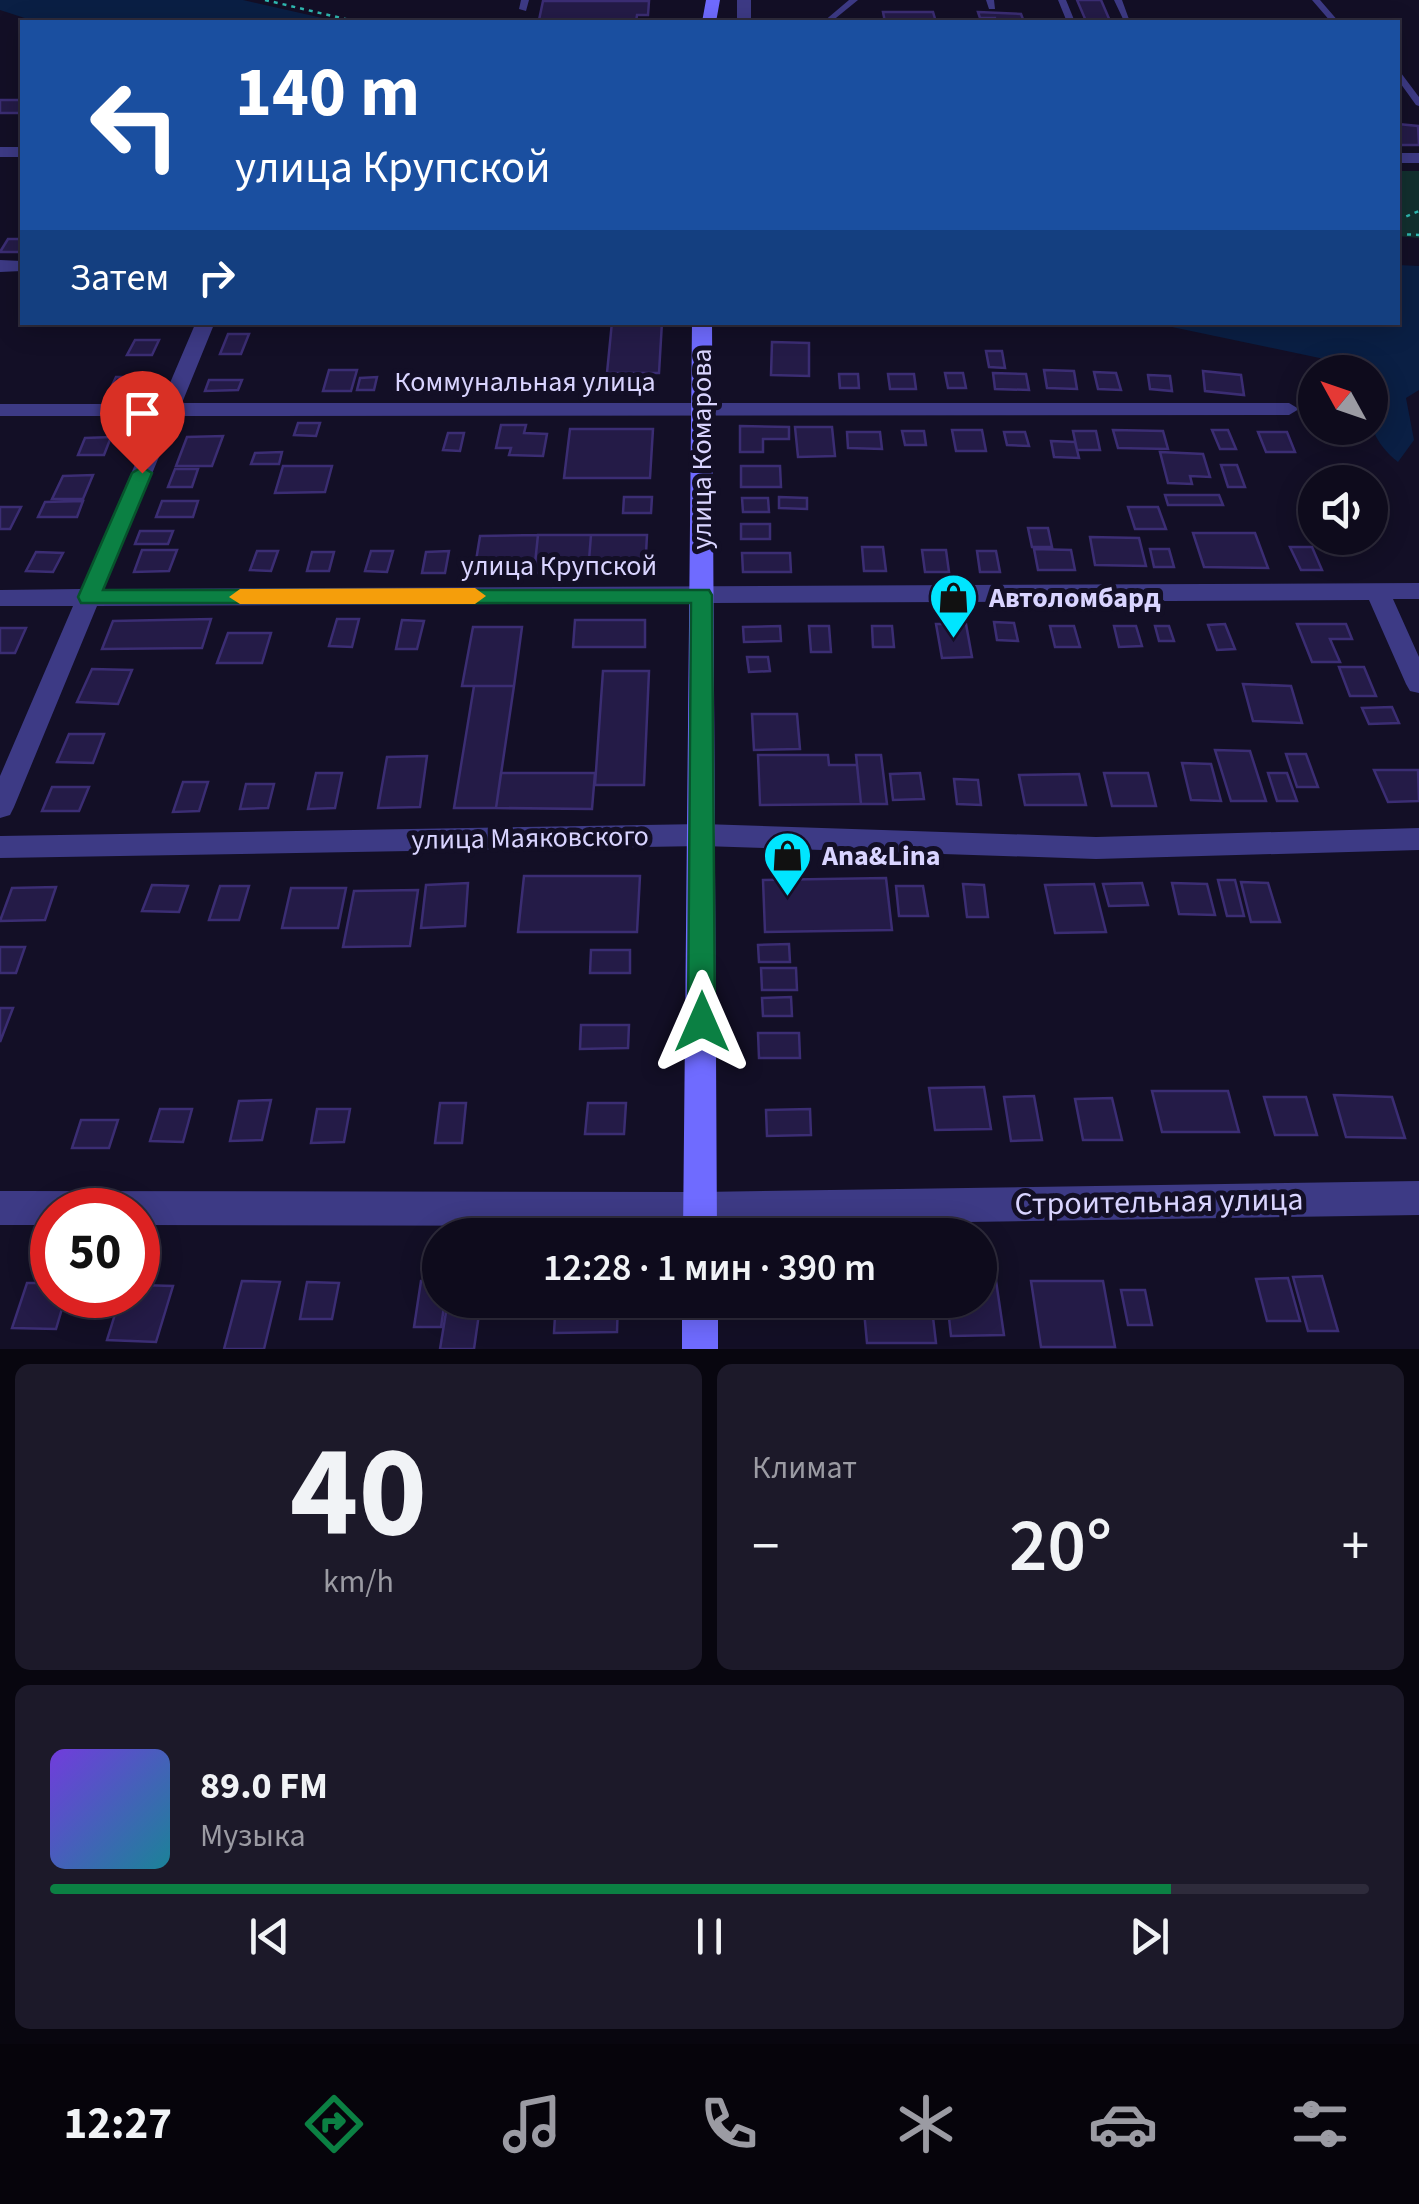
<!DOCTYPE html>
<html lang="ru">
<meta charset="utf-8">
<style>
body{margin:0;font-family:"Source Sans 3",sans-serif;background:#1c1929;color:#f1f3f6;height:100vh;display:flex;flex-direction:column;font-size:38px;white-space:nowrap}
*{box-sizing:border-box;margin:0}
p{font-size:32px;color:#9b9ba3}
.icon{flex:none;width:55px;height:55px;fill:none;stroke:currentColor;stroke-width:2;stroke-linecap:round;stroke-linejoin:round}
.map{position:relative;height:1349px;overflow:hidden}
.side{display:flex;flex-direction:column;gap:15px;padding:15px;background:#08060f;flex:1}
.side>*{flex:none}
.hud{position:absolute;left:20px;top:20px;width:1380px;height:305px;border-radius:0px;box-shadow:0 5px 25px #0003,0 0 0 2px #2e2b3b;background:#1a4fa0;color:#fff;overflow:hidden}
.needle{width:65px;rotate:310deg}
.tools{position:absolute;left:1298px;top:355px;display:grid;gap:20px}
.tools a{display:grid;place-items:center;width:90px;height:90px;border-radius:50%;background:#0e0b1c;box-shadow:0 5px 25px #0003,0 0 0 2px #2e2b3b;font-size:50px}
.speed{position:absolute;left:30px;top:1188px;display:flex;gap:20px;font-size:50px;font-weight:700;text-align:center}
.speed>*{display:grid;place-content:center;width:130px;height:130px;border-radius:50%;background:#0e0b1c;box-shadow:0 5px 25px #0003,0 0 0 2px #2e2b3b;line-height:1}
.speed .limit{border:15px solid #d22;background:#fff;color:#111}
.pin{position:absolute;display:grid;place-items:center;width:85px;height:85px;color:#fff;margin:-102px -42px;border-radius:50% 50% 50% 0;rotate:-45deg;box-shadow:0 0 10px #0007}
.pin .icon{rotate:45deg}
.me{position:absolute;width:110px;margin:-55px;rotate:0deg;stroke-linejoin:round;filter:drop-shadow(0 0 8px #0008)}
.turn{display:flex;align-items:center;gap:35px;height:210px;padding:0 50px;font-size:45px}
.turn .icon{width:130px;height:130px;stroke-width:2.5}
.turn b{display:block;font-size:70px;line-height:85px}
.then{display:flex;align-items:center;height:95px;padding:0 50px;background:#0003;gap:20px;font-size:38px}
.big{font-size:75px;font-weight:600;line-height:1.1}
.side .widget{flex:1;display:flex;flex-direction:column;justify-content:center;gap:15px;min-width:0;padding:0 35px;border-radius:15px;background:#1c1929}
.side .dial{align-items:center;gap:0}
.dial b{font-size:130px;line-height:1}
.song{display:flex;align-items:center;gap:30px}
.cover{width:120px;height:120px;border-radius:15px;background:linear-gradient(135deg,hsl(260 70% 55%),hsl(190 70% 35%))}
.played{height:10px;border-radius:5px;background:linear-gradient(90deg,#0b8043 85%,#2e2b3b 85%)}
.keys{display:flex;justify-content:space-around;direction:ltr}
.heat{display:flex;justify-content:space-between;align-items:center;font-size:55px;direction:ltr}
.side .tiles{flex:1;display:grid;gap:15px;grid-template-columns:1fr 1fr}
.widget:last-child{grid-column:span 2}
.trip{position:absolute;left:422px;top:1218px;width:575px;height:100px;border-radius:50px;background:#0e0b1c;box-shadow:0 5px 25px #0003,0 0 0 2px #2e2b3b;font-weight:600;line-height:100px;text-align:center}
.menu{display:flex;height:160px;justify-content:space-around;align-items:center;background:#06040b;color:#9b9ba3}
.menu .icon{width:70px;height:70px}
.menu .active{color:#0b8043}
.menu b{font-size:45px;color:#f1f3f6}
.map>svg:first-child{display:block}
.green{fill:#12302f}
.water{fill:#0a1f44}
.building{fill:#241b47;stroke:#3b2d73;stroke-width:2.5}
.lines{fill:none;stroke-linecap:round;stroke-linejoin:round}
.path{stroke:#2fb8b0;stroke-width:2.5;stroke-dasharray:4 5;stroke-linecap:butt}
.service{fill:#3d3a85;fill-rule:evenodd}
.minor{fill:#3d3a85;fill-rule:evenodd}
.tertiary{fill:#3d3a85;fill-rule:evenodd}
.secondary{fill:#6f6bff;fill-rule:evenodd}
.route{fill:#0b8043;stroke:#07532c;stroke-width:2.5}
.slow{fill:#f59e0b}
.labels{text-anchor:middle;dominant-baseline:central;stroke-width:10;stroke-linejoin:round;paint-order:stroke}
.street-label{font-size:28px;fill:#d9d4ff;stroke:#130f26}
.poi-label{font-size:28px;font-weight:bold;fill:#d9d4ff;stroke:#130f26;text-anchor:start}
.near-street-label{font-size:32px;fill:#d9d4ff;stroke:#130f26}
</style>
<div class="map">
<svg width="1419" height="1349" viewBox="0 0 1419 1349">
<rect width="100%" height="100%" fill="#130f26"/>
<path class="green" d="M 1398,171 L 1419,171 L 1419,238 L 1398,236 Z"/>
<path class="water" d="M 0,0 L 243,0 L 340,22 L 37,22 L 0,10 Z
M 1398,265 L 1419,266 L 1419,390 L 1406,398 L 1414,440 L 1398,462 C 1364,434 1370,413 1370,372 L 1337,372 L 1329,360 L 1153,323 L 1398,322 Z"/>
<path class="building" d="M 1077,0 L 1101,0 L 1110,21 L 1086,21 Z
M 543,1 L 649,1 L 648,15 L 637,15 L 636,22 L 551,22 L 539,20 Z
M 883,12 L 933,12 L 936,22 L 885,22 Z
M 978,12 L 1021,14 L 1024,22 L 996,22 L 995,18 L 980,18 Z
M 0,100 L 22,100 L 22,113 L 0,113 Z
M 1398,124 L 1418,126 L 1419,145 L 1398,145 Z
M 8,239 L 22,239 L 19,252 L 0,252 Z
M 612,322 L 662,322 L 659,373 L 607,373 Z
M 228,334 L 249,334 L 241,354 L 220,354 Z
M 135,340 L 159,340 L 152,355 L 127,355 Z
M 772,342 L 809,343 L 809,376 L 771,375 Z
M 986,351 L 1002,351 L 1005,368 L 989,367 Z
M 329,370 L 357,370 L 351,391 L 323,391 Z
M 1044,370 L 1074,371 L 1077,389 L 1047,388 Z
M 1203,371 L 1241,375 L 1244,395 L 1205,391 Z
M 1094,372 L 1116,373 L 1121,390 L 1098,389 Z
M 945,373 L 963,373 L 966,388 L 948,388 Z
M 993,373 L 1026,374 L 1029,390 L 995,389 Z
M 839,374 L 858,374 L 859,388 L 840,388 Z
M 888,374 L 914,374 L 916,389 L 890,389 Z
M 534,375 L 553,375 L 552,390 L 533,390 Z
M 1148,375 L 1170,376 L 1172,391 L 1150,389 Z
M 410,376 L 428,376 L 425,390 L 408,390 Z
M 116,377 L 143,377 L 137,392 L 109,392 Z
M 377,377 L 374,390 L 357,390 L 360,378 Z
M 209,380 L 242,380 L 238,390 L 205,391 Z
M 298,423 L 320,423 L 316,436 L 294,435 Z
M 501,425 L 526,425 L 524,433 L 547,434 L 543,456 L 509,455 L 511,448 L 496,448 Z
M 740,426 L 789,427 L 789,439 L 763,439 L 763,452 L 740,452 Z
M 795,427 L 832,427 L 835,456 L 798,457 Z
M 570,429 L 653,429 L 650,478 L 564,478 Z
M 952,430 L 982,430 L 986,451 L 956,451 Z
M 1113,430 L 1163,431 L 1168,449 L 1118,448 Z
M 1212,430 L 1228,430 L 1236,449 L 1220,449 Z
M 902,431 L 924,431 L 926,445 L 905,445 Z
M 1073,431 L 1096,431 L 1100,450 L 1077,450 Z
M 847,432 L 880,432 L 882,449 L 848,448 Z
M 1004,432 L 1025,432 L 1029,446 L 1007,445 Z
M 1258,432 L 1287,432 L 1295,452 L 1266,452 Z
M 448,433 L 464,433 L 460,451 L 443,450 Z
M 223,436 L 212,466 L 176,466 L 187,437 Z
M 111,437 L 104,455 L 78,455 L 85,438 Z
M 1051,441 L 1075,442 L 1079,458 L 1054,457 Z
M 282,452 L 279,464 L 251,464 L 255,453 Z
M 1160,452 L 1203,454 L 1210,477 L 1190,476 L 1192,484 L 1168,483 Z
M 1221,465 L 1237,465 L 1245,487 L 1228,487 Z
M 283,466 L 332,466 L 325,492 L 275,493 Z
M 741,466 L 780,466 L 781,487 L 741,487 Z
M 175,469 L 198,469 L 192,487 L 168,487 Z
M 93,475 L 83,499 L 52,499 L 63,476 Z
M 1165,495 L 1219,495 L 1223,505 L 1168,505 Z
M 624,497 L 652,497 L 651,513 L 623,513 Z
M 779,497 L 807,498 L 807,509 L 779,508 Z
M 742,498 L 768,498 L 769,512 L 743,512 Z
M 83,501 L 77,517 L 38,517 L 45,502 Z
M 162,501 L 198,501 L 193,517 L 156,517 Z
M 0,507 L 21,507 L 10,529 L 0,529 Z
M 1128,507 L 1158,507 L 1166,529 L 1135,529 Z
M 741,524 L 770,524 L 770,539 L 741,539 Z
M 1028,528 L 1048,528 L 1052,547 L 1032,547 Z
M 140,531 L 173,531 L 168,544 L 135,544 Z
M 1193,533 L 1255,533 L 1268,568 L 1204,567 Z
M 538,535 L 591,535 L 588,573 L 534,573 Z
M 538,535 L 534,573 L 474,573 L 480,536 Z
M 591,535 L 647,535 L 645,573 L 588,573 Z
M 1090,537 L 1139,538 L 1146,566 L 1095,565 Z
M 862,547 L 883,547 L 886,571 L 864,571 Z
M 1290,547 L 1312,547 L 1322,570 L 1301,570 Z
M 1034,549 L 1071,550 L 1075,570 L 1038,570 Z
M 1150,549 L 1169,549 L 1174,567 L 1154,567 Z
M 142,550 L 177,550 L 169,571 L 134,572 Z
M 922,550 L 946,550 L 949,572 L 925,572 Z
M 257,551 L 278,551 L 271,571 L 250,570 Z
M 371,551 L 393,551 L 387,572 L 365,571 Z
M 449,551 L 445,573 L 422,573 L 426,552 Z
M 977,551 L 996,551 L 1000,572 L 980,572 Z
M 36,552 L 63,553 L 53,572 L 26,571 Z
M 312,552 L 334,552 L 329,571 L 307,571 Z
M 742,553 L 790,553 L 791,572 L 743,572 Z
M 211,619 L 202,648 L 102,649 L 113,621 Z
M 337,619 L 359,619 L 352,647 L 329,646 Z
M 402,620 L 424,621 L 417,649 L 396,649 Z
M 575,620 L 645,620 L 645,647 L 573,647 Z
M 994,622 L 1014,623 L 1018,641 L 997,640 Z
M 936,624 L 966,624 L 972,657 L 942,658 Z
M 1225,624 L 1235,649 L 1217,650 L 1208,625 Z
M 1297,624 L 1346,624 L 1352,639 L 1330,639 L 1340,662 L 1312,662 Z
M 780,626 L 781,641 L 744,642 L 743,627 Z
M 809,626 L 829,626 L 831,652 L 811,652 Z
M 872,626 L 892,626 L 894,647 L 873,647 Z
M 1050,626 L 1074,626 L 1080,647 L 1055,647 Z
M 1114,626 L 1136,626 L 1142,646 L 1119,647 Z
M 1155,626 L 1169,626 L 1174,641 L 1159,641 Z
M 473,627 L 522,627 L 514,686 L 462,686 Z
M 0,628 L 26,628 L 15,653 L 0,653 Z
M 228,633 L 271,633 L 262,663 L 217,663 Z
M 747,657 L 768,657 L 770,671 L 749,672 Z
M 1339,667 L 1364,667 L 1376,696 L 1350,696 Z
M 92,669 L 132,670 L 118,704 L 77,702 Z
M 603,671 L 649,671 L 644,785 L 595,785 Z
M 1243,684 L 1291,686 L 1302,723 L 1253,721 Z
M 474,686 L 514,686 L 496,808 L 454,808 Z
M 1392,707 L 1399,723 L 1369,724 L 1362,708 Z
M 752,714 L 797,714 L 800,749 L 754,750 Z
M 69,734 L 104,734 L 93,763 L 57,762 Z
M 1215,750 L 1250,751 L 1266,801 L 1231,801 Z
M 1286,754 L 1306,754 L 1318,787 L 1297,787 Z
M 758,755 L 828,755 L 829,765 L 857,765 L 861,804 L 760,805 Z
M 856,755 L 881,755 L 887,804 L 861,804 Z
M 427,756 L 420,807 L 378,808 L 387,757 Z
M 1182,763 L 1211,764 L 1221,801 L 1191,800 Z
M 1374,770 L 1418,770 L 1419,801 L 1388,802 Z
M 316,773 L 342,773 L 335,808 L 308,809 Z
M 501,773 L 595,773 L 592,809 L 496,808 Z
M 920,773 L 924,799 L 893,800 L 890,774 Z
M 1104,773 L 1148,773 L 1156,806 L 1112,806 Z
M 1268,773 L 1287,773 L 1297,801 L 1277,801 Z
M 1079,774 L 1086,805 L 1025,805 L 1019,775 Z
M 954,779 L 978,780 L 981,805 L 957,804 Z
M 183,782 L 208,782 L 199,811 L 173,812 Z
M 246,784 L 274,784 L 268,808 L 240,809 Z
M 52,787 L 89,787 L 79,811 L 42,811 Z
M 524,876 L 640,876 L 637,932 L 518,932 Z
M 886,878 L 892,930 L 765,932 L 763,880 Z
M 1218,880 L 1235,880 L 1244,916 L 1227,916 Z
M 1241,882 L 1268,883 L 1280,922 L 1251,922 Z
M 468,883 L 465,926 L 421,928 L 426,885 Z
M 1142,883 L 1148,905 L 1109,906 L 1103,884 Z
M 1172,883 L 1207,884 L 1215,915 L 1179,914 Z
M 963,884 L 984,885 L 988,917 L 967,917 Z
M 1094,884 L 1106,932 L 1055,933 L 1045,885 Z
M 152,885 L 188,886 L 179,912 L 142,911 Z
M 220,886 L 249,886 L 239,920 L 209,920 Z
M 896,886 L 923,886 L 928,916 L 899,916 Z
M 56,887 L 45,920 L 0,921 L 12,888 Z
M 291,888 L 346,888 L 338,928 L 282,928 Z
M 418,890 L 410,946 L 343,947 L 354,891 Z
M 789,944 L 790,962 L 759,962 L 758,945 Z
M 0,947 L 25,947 L 16,973 L 0,973 Z
M 591,950 L 630,950 L 630,973 L 590,973 Z
M 761,968 L 796,968 L 797,990 L 762,990 Z
M 791,997 L 792,1016 L 763,1016 L 762,998 Z
M 0,1008 L 13,1008 L 0,1042 Z
M 581,1025 L 629,1025 L 628,1048 L 580,1049 Z
M 758,1033 L 799,1033 L 800,1058 L 759,1058 Z
M 984,1087 L 991,1129 L 935,1130 L 929,1088 Z
M 1152,1091 L 1228,1091 L 1239,1132 L 1162,1132 Z
M 1334,1095 L 1392,1097 L 1405,1138 L 1346,1137 Z
M 1034,1096 L 1042,1140 L 1011,1141 L 1004,1097 Z
M 1264,1097 L 1306,1097 L 1317,1135 L 1275,1135 Z
M 1112,1098 L 1122,1140 L 1083,1140 L 1075,1099 Z
M 271,1100 L 262,1140 L 230,1141 L 239,1101 Z
M 440,1103 L 466,1103 L 462,1143 L 435,1143 Z
M 588,1103 L 626,1103 L 624,1134 L 585,1134 Z
M 160,1109 L 192,1109 L 183,1142 L 150,1141 Z
M 317,1109 L 350,1109 L 344,1142 L 311,1143 Z
M 810,1109 L 811,1135 L 767,1136 L 766,1110 Z
M 81,1120 L 118,1120 L 109,1148 L 72,1148 Z
M 980,1274 L 995,1274 L 1004,1335 L 951,1336 L 947,1300 L 980,1300 Z
M 1322,1276 L 1338,1331 L 1308,1331 L 1293,1277 Z
M 1288,1278 L 1300,1321 L 1267,1321 L 1256,1279 Z
M 242,1281 L 280,1282 L 264,1349 L 224,1349 Z
M 421,1281 L 440,1281 L 440,1300 L 445,1300 L 441,1327 L 414,1327 Z
M 1031,1281 L 1103,1281 L 1115,1347 L 1041,1347 Z
M 307,1282 L 339,1283 L 332,1319 L 300,1319 Z
M 27,1283 L 52,1283 L 52,1295 L 66,1295 L 56,1329 L 12,1328 Z
M 138,1285 L 173,1286 L 156,1342 L 107,1340 L 121,1295 L 138,1295 Z
M 1121,1290 L 1145,1290 L 1152,1325 L 1128,1325 Z
M 448,1300 L 481,1300 L 474,1349 L 440,1349 Z
M 556,1300 L 618,1300 L 617,1332 L 554,1333 Z
M 764,1300 L 809,1300 L 810,1313 L 764,1315 Z
M 863,1300 L 931,1300 L 936,1343 L 867,1343 Z"/>
<g class="lines">
<path class="path" d="M 265,0 L 358,22
M 1398,220 L 1419,211
M 1398,234 L 1419,235"/>
<path class="service" d="M 521,0 L 529,0 L 526,11 L 519,9 Z
M 849,0 L 858,0 L 831,22 L 823,22 Z
M 986,0 L 994,0 L 995,9 L 989,9 Z
M 1058,0 L 1066,0 L 1075,22 L 1067,22 Z
M 1114,0 L 1122,0 L 1130,22 L 1119,22 L 1123,19 Z
M 1312,0 L 1320,0 L 1339,22 L 1331,22 Z
M 1398,72 L 1401,73 L 1419,97 L 1419,106 L 1416,105 L 1398,80 Z"/>
<path class="minor" d="M 737,0 L 751,0 L 751,22 L 737,22 Z
M 0,147 L 22,147 L 22,157 L 0,157 Z
M 1398,153 L 1419,153 L 1419,163 L 1398,163 Z
M 0,260 L 22,261 L 22,271 L 0,272 Z
M 196,322 L 215,322 L 182,403 L 1289,403 L 1299,409 L 1289,415 L 176,416 L 104,589 L 1419,583 L 1419,599 L 1393,599 L 1419,657 L 1419,693 L 1410,691 L 1406,684 L 1369,600 L 97,606 L 14,807 L 10,815 L 0,818 L 0,776 L 73,606 L 0,606 L 0,590 L 81,589 L 156,416 L 0,416 L 0,404 L 161,404 Z
M 703,824 L 1096,837 L 1419,828 L 1419,850 L 1096,859 L 703,846 L 0,858 L 0,836 Z"/>
<path class="tertiary" d="M 1419,1181 L 1419,1215 L 700,1226 L 138,1225 L 138,1210 L 52,1210 L 52,1225 L 0,1225 L 0,1191 L 700,1192 Z"/>
<path class="secondary" d="M 706,0 L 720,0 L 716,22 L 702,22 Z
M 692,322 L 712,322 L 717,1235 L 683,1235 Z
M 682,1300 L 718,1300 L 718,1349 L 682,1349 Z"/>
</g>
<path class="route" d="M 142,467 L 152,473 L 103,590 L 709,590 L 712,595 L 715,1022 L 711,1031 L 702,1035 L 692,1031 L 688,1022 L 691,603 L 81,603 L 78,597 L 132,473 Z"/>
<path class="slow" d="M 475,588 L 486,596 L 475,604 L 240,604 L 229,597 L 240,589 Z"/>
<defs>
<symbol id="shop-pin" viewBox="-11 -11 22 30"><path d="M0 17L-7.5 6A9.5 9.5 0 1 1 7.5 6Z" fill="#00e5ff" stroke="#130f26"/><path d="M-5-2.5h2.3a2.7 3.5 0 0 1 5.4 0H5L5.5 6h-11ZM-1.5-2.5h3a1.5 2.3 0 0 0-3 0Z" fill="#111"/></symbol>
</defs>
<g fill-rule="evenodd">
<use href="#shop-pin" x="926" y="570" width="55" height="75"/>
<use href="#shop-pin" x="760" y="828" width="55" height="75"/>
</g>
<g class="labels">
<g class="street-label">
<text x="525" y="382">Коммунальная улица</text>
<text transform="translate(702 449) rotate(-90)">улица Комарова</text>
<text x="559" y="566">улица Крупской</text>
<text transform="translate(530 838) rotate(-1)">улица Маяковского</text>
</g>
<g class="poi-label">
<text x="989" y="598">Автоломбард</text>
<text x="822" y="856">Ana&amp;Lina</text>
</g>
<g class="near-street-label">
<text transform="translate(1159 1202) rotate(-1)">Строительная улица</text>
</g>
</g>
</svg>
<div class="tools">
<a><svg class="needle" viewBox="-14 -14 28 28"><path d="M0-13l5 13h-10z" fill="#e53935"/><path d="M0 13l5-13h-10z" fill="#9b9ba3"/></svg></a>
<a><svg class="icon" aria-label="sound" viewBox="0 0 24 24"><path d="M4 9h4l5-4v14l-5-4H4zM17 9q2 3 0 6"/></svg></a>
</div>
<div class="speed"><div class="limit">50</div></div>
<div class="pin" style="left:142px;top:473px;background:#d93025"><svg class="icon" aria-label="arrive" viewBox="0 0 24 24"><path d="M6 21V4h12l-3 4 3 4H6"/></svg></div>
<svg class="me" style="left:702px;top:1022px" viewBox="-20 -20 40 40"><path d="M0-17L14 15 0 8-14 15z" fill="#0b8043" stroke="#fff" stroke-width="4"/></svg>
<div class="trip">12:28 · 1 мин · 390 m</div>
<div class="hud">
<div class="turn"><svg class="icon" aria-label="left" viewBox="0 0 24 24"><path d="M17 20v-9H6M10 6l-5 5 5 5"/></svg><div><b>140 m</b>улица Крупской</div></div>
<div class="then">Затем<svg class="icon" aria-label="right" viewBox="0 0 24 24"><path d="M7 20v-9h11M14 6l5 5-5 5"/></svg></div>
</div>
</div>
<section class="side">
<div class="tiles">
<div class="widget dial"><b>40</b><p>km/h</p></div>
<div class="widget"><p>Климат</p>
<div class="heat"><a>−</a><b class="big">20°</b><a>+</a></div>
</div>
<div class="widget">
<div class="song"><i class="cover"></i><div><b>89.0 FM</b><p>Музыка</p></div></div>
<div class="played"></div>
<div class="keys"><svg class="icon" aria-label="previous" viewBox="0 0 24 24"><path d="M18 5L8 12l10 7zM5 5v14"/></svg><svg class="icon" aria-label="pause" viewBox="0 0 24 24"><path d="M8 5v14M16 5v14"/></svg><svg class="icon" aria-label="next" viewBox="0 0 24 24"><path d="M6 5l10 7-10 7zM19 5v14"/></svg></div>
</div>
</div>
</section>
<nav class="menu">
<b>12:27</b>
<svg class="icon active" aria-label="directions" viewBox="0 0 24 24"><path d="M12 3l9 9-9 9-9-9zM9 14v-3h6M13 9l2 2-2 2"/></svg>
<svg class="icon" aria-label="music" viewBox="0 0 24 24"><path d="M9 18V5l10-2v13"/><circle cx="6" cy="18" r="3"/><circle cx="16" cy="16" r="3"/></svg>
<svg class="icon" aria-label="phone" viewBox="0 0 24 24"><path d="M5 4h4l2 5-3 2q2 4 5 5l2-3 5 2v4C11 20 4 13 5 4z"/></svg>
<svg class="icon" aria-label="climate" viewBox="0 0 24 24"><path d="M12 3v18M4 7l16 10M4 17L20 7"/></svg>
<svg class="icon" aria-label="car" viewBox="0 0 24 24"><path d="M5 17H2v-5l4-1 3-4h7l3 4 3 1v5h-3M9 17h6M6 11h13"/><circle cx="7" cy="17" r="2"/><circle cx="17" cy="17" r="2"/></svg>
<svg class="icon" aria-label="filters" viewBox="0 0 24 24"><path d="M4 7h16M4 17h16"/><circle cx="9" cy="7" r="2"/><circle cx="15" cy="17" r="2"/></svg>
</nav>
